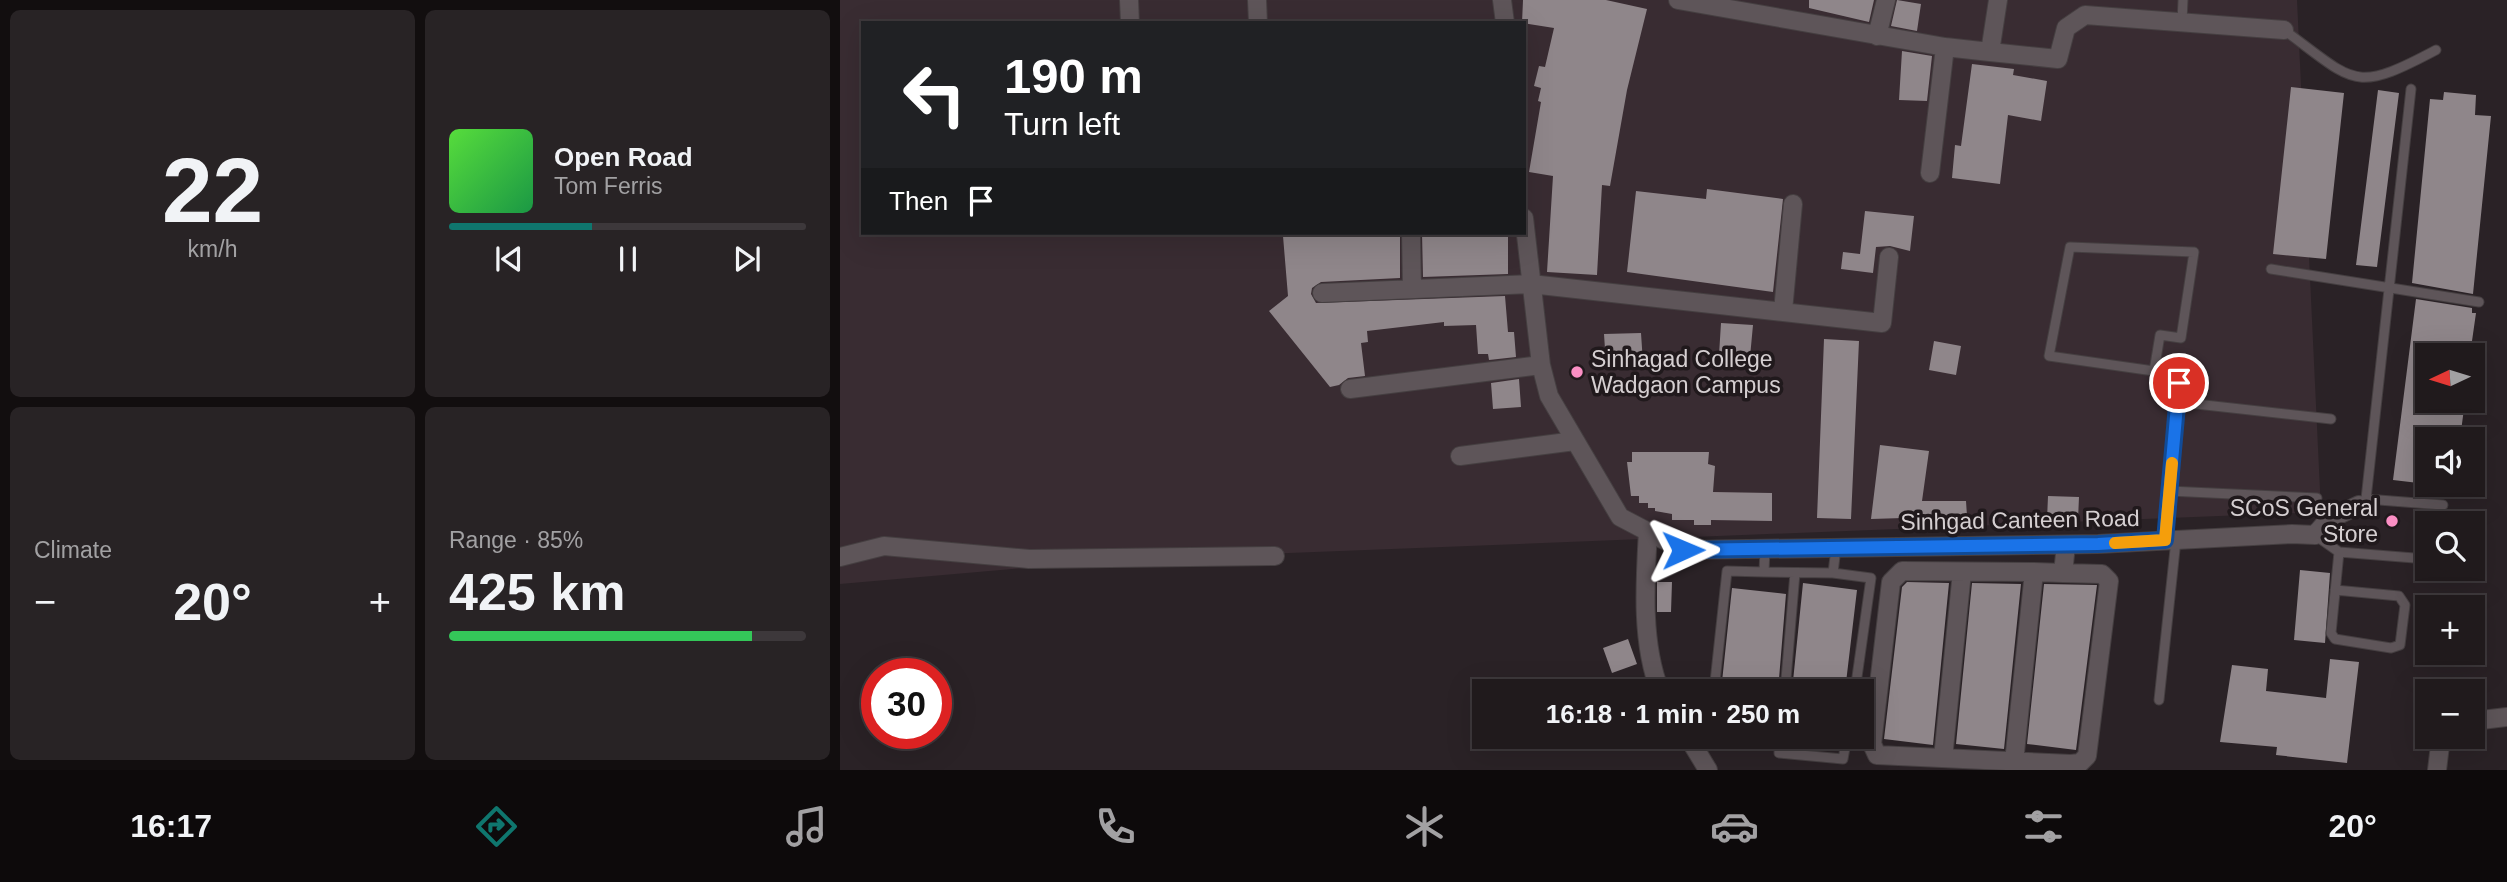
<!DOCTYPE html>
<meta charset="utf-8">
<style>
body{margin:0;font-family:Helvetica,sans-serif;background:#282325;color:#f1f3f6;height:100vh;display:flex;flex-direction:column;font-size:26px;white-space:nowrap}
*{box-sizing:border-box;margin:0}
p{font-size:23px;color:#a2a1a3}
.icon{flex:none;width:38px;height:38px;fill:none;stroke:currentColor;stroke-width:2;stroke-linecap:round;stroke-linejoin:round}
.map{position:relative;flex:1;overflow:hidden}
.drawer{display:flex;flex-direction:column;gap:10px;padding:10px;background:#120e0f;width:840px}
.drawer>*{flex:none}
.top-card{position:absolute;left:21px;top:21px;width:665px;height:214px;border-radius:0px;box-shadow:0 7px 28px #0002,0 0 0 2px #3d383b;background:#202124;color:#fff;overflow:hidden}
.needle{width:46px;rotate:266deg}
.fabs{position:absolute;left:1575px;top:343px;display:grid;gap:14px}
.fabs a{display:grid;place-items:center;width:70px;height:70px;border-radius:0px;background:#201a1c;box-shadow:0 7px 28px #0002,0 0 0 2px #3d383b;font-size:35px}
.speed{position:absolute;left:21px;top:658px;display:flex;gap:14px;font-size:35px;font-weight:700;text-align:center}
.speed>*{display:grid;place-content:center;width:91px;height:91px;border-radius:50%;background:#201a1c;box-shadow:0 7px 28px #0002,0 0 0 2px #3d383b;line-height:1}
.speed .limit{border:10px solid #d22;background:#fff;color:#111}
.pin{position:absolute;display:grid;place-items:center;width:60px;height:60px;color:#fff;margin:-30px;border:4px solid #fff;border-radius:50%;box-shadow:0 2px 7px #0007}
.me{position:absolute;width:77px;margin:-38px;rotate:89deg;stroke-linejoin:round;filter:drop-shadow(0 0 5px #0008)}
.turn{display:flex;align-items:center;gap:24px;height:147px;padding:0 28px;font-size:32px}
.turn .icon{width:91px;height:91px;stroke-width:2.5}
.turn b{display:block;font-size:49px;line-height:60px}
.then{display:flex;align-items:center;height:66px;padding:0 28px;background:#0003;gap:14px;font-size:26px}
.big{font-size:52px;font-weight:800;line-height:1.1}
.drawer .tile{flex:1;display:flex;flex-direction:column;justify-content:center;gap:10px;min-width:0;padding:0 24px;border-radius:10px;background:#282325}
.drawer .dial{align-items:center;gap:0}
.dial b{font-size:91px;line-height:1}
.song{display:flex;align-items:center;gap:21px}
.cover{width:84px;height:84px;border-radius:10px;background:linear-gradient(135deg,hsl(110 70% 55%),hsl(140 70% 35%))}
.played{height:7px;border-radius:4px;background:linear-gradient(90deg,#0f766e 40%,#3d383b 40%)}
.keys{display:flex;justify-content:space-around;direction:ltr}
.heat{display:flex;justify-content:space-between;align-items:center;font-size:38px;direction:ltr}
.charge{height:10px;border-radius:5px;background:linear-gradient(90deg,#34c759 85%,#3d383b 0)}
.drawer .tiles{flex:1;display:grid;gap:10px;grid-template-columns:repeat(2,1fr)}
.trip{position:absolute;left:632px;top:679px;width:402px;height:70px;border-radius:0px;background:#201a1c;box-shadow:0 7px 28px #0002,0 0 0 2px #3d383b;font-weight:800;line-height:70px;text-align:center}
.tabs{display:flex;height:112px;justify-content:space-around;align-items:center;background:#0d0a0b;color:#a2a1a3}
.tabs .icon{width:49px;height:49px}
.tabs .active{color:#0f766e}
.tabs b{font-size:32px;color:#f1f3f6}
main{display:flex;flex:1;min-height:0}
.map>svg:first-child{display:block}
.built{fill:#392c32;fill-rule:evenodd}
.building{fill:#8f868a}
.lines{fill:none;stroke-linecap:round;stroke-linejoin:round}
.lane-casing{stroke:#453f41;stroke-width:11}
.street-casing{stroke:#453f41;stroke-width:20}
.lane{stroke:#5e5559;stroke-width:9}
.street{stroke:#5e5559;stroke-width:18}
.route-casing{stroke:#114b97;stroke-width:18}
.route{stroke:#1a73e8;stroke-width:12}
.slow{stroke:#f59e0b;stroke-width:12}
.poi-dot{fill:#fb8fc4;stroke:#20191c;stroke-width:2.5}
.labels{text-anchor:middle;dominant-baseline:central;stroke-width:7;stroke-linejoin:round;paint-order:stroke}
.poi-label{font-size:23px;fill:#d5cfd1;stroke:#20191c;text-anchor:start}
.street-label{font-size:23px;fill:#d5cfd1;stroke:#20191c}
</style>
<main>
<section class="drawer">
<div class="tiles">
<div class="tile dial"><b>22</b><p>km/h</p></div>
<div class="tile">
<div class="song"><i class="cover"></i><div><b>Open Road</b><p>Tom Ferris</p></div></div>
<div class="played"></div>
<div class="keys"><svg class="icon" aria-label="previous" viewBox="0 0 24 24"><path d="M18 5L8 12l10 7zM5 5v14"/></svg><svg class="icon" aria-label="pause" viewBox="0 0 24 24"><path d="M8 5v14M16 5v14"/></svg><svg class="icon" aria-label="next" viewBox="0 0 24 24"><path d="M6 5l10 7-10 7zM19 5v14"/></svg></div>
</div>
<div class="tile"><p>Climate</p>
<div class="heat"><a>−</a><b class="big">20°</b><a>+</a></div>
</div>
<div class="tile"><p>Range · 85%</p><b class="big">425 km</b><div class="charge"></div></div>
</div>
</section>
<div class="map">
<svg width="1667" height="770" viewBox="0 0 1667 770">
<rect width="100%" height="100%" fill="#2a2226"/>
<path class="built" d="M 0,0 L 1457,0 L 1481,512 L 276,560 L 0,584 ZM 23,23 L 684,23 L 684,233 L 23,233 Z"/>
<path class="building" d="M 683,0 L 766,0 L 807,9 L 787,90 L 770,186 L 762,185 L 757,275 L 707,272 L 713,176 L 689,172 L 701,102 L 698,101 L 701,88 L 694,86 L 699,66 L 705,67 L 714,28 L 682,23 Z
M 969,0 L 1034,0 L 1029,22 L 969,8 Z
M 1057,0 L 1081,4 L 1077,31 L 1051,26 Z
M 1062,51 L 1092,56 L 1087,101 L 1059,100 Z
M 1132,64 L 1174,69 L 1173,75 L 1207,81 L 1201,121 L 1168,115 L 1160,184 L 1112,178 L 1115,145 L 1121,146 Z
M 1451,87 L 1504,93 L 1486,259 L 1433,254 Z
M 1538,90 L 1559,93 L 1537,267 L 1516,265 Z
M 1604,92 L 1636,95 L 1635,115 L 1651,116 L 1633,294 L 1572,283 L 1590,99 L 1603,100 Z
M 867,189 L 943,199 L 933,292 L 787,272 L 796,191 L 866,199 Z
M 1025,211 L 1074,216 L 1070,251 L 1050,246 L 1036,247 L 1033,273 L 1001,269 L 1003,252 L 1020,254 Z
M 477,233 L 560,233 L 560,278 L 481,282 L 472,288 L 471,294 L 476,303 L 665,296 L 668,332 L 674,332 L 676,357 L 649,360 L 648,354 L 638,354 L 636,325 L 604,326 L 604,322 L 527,331 L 528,342 L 521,343 L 525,376 L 508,378 L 499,385 L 490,387 L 429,311 L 448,296 L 443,236 Z
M 582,233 L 668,233 L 668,274 L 583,277 Z
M 1576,299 L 1632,308 L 1632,313 L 1636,313 L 1630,355 L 1587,355 L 1587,401 L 1625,401 L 1620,439 L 1587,439 L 1587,484 L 1553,480 Z
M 881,323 L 913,325 L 910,357 L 879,355 Z
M 801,333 L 803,363 L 766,364 L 764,334 Z
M 984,339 L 1019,341 L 1011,519 L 977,518 Z
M 1094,341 L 1121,346 L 1116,375 L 1089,370 Z
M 679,379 L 681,407 L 653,409 L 651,383 Z
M 1040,445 L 1089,451 L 1082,501 L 1126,501 L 1127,516 L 1031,519 Z
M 792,452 L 869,452 L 868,464 L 875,466 L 873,492 L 932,493 L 932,521 L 871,520 L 871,525 L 854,525 L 854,520 L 832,520 L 832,514 L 815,511 L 815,508 L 808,508 L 808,503 L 799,503 L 799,496 L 791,496 L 787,462 L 792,462 Z
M 1208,496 L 1239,497 L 1238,520 L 1207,520 Z
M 1460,570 L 1490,573 L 1485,643 L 1454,640 Z
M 817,582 L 832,582 L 831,612 L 817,612 Z
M 1067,582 L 1109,583 L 1093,745 L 1044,739 L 1062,587 Z
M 963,583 L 1017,590 L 1005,691 L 952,691 Z
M 1132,583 L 1181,584 L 1164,749 L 1116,744 Z
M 1204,584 L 1257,585 L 1236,750 L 1187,744 Z
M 892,588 L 946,594 L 938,691 L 881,691 Z
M 788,639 L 797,664 L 772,673 L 763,648 Z
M 1490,659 L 1519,662 L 1507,763 L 1436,755 L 1437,747 L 1380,742 L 1392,665 L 1428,669 L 1426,691 L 1486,698 Z
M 947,737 L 1000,737 L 997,751 L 946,747 Z"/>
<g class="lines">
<defs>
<path id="lane" d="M 1342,22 L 1343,0
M 1444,30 C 1516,83 1513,94 1596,50
M 1431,269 L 1639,302
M 1314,371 L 1320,335 L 1341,338 L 1354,252 L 1230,247 L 1209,356 L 1314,371 L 1331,373 L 1339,383 L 1325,540
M 1338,402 L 1491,419
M 1329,491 L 1477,498
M 1526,499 L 1603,505
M 1519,505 L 1526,499 L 1571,89
M 1475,535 L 1499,552 L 1587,559
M 924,572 L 993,573 L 996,548
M 993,573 L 1031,578 L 1015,691
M 1495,590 L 1559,596 L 1565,605 L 1560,645 L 1551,648 L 1495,639 L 1491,633 L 1499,552
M 874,691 L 887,571 L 924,572 L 925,549
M 945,691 L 955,573
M 1319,700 L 1336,540
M 907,737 L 940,740
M 940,737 L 939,753 L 1003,759 L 1007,737"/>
<path id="street" d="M 289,0 L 290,23
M 417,0 L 418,23
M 662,0 L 665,23
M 838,0 L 1105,47 L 1150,52 L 1158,0
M 1037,36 L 1046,0
M 1150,52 L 1218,59 L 1226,28 L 1245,15 L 1444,30
M 1090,173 L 1105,47
M 684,218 L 701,365 L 709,396 L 780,517 L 843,550 L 1258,544 L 1452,534 L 1475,535 L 1488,520 L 1519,505
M 571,233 L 572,289
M 482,293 L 691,284 L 1042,323 L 1049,257
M 943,311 L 953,204
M 510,389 L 701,365
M 620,456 L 735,441
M 808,531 C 805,583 801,643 820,691
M 0,557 L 44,546 L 189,559 L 435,556
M 1194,572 L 1062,571 L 1051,582 L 1032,744 L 1037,755 L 1231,764 L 1240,763 L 1247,756 L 1269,581 L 1262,574 L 1223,573 L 1226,545
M 1633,721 L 1667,717
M 848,737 L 868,770
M 1103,758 L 1122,572
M 1174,762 L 1194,572 L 1223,573
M 1597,770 L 1601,737"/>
</defs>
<use href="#lane" class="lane-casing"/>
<use href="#street" class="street-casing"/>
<use href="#lane" class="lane"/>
<use href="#street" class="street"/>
</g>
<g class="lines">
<defs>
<path id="route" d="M 843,550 L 1258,544 L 1325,540 L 1339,383"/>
</defs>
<use href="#route" class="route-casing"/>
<use href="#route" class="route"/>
<path class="slow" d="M 1275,543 L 1325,540 L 1332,463"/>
</g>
<g class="poi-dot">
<circle cx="737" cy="372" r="7"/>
<circle cx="1552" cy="521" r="7"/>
</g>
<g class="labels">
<g class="poi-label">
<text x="751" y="359">Sinhagad College<tspan x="751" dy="26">Wadgaon Campus</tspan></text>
<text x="1538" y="508" text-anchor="end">SCoS General<tspan x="1538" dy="26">Store</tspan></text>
</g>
<g class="street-label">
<text transform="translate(1180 520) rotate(-1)">Sinhgad Canteen Road</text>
</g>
</g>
</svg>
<div class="fabs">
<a><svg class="needle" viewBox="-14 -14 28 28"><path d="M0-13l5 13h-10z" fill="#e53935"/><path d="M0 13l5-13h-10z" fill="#a2a1a3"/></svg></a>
<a><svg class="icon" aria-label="sound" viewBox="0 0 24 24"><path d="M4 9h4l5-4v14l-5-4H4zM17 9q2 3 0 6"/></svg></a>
<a><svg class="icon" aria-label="search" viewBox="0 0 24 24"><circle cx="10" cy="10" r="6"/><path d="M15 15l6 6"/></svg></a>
<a>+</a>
<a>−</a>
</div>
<div class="speed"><div class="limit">30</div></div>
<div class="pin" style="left:1339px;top:383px;background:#d93025"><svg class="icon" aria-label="arrive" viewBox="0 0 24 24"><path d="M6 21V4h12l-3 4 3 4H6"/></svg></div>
<svg class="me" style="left:843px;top:550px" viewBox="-20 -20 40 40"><path d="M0-17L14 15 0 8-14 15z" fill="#1a73e8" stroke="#fff" stroke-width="4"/></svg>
<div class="trip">16:18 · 1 min · 250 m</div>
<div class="top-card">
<div class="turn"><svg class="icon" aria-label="left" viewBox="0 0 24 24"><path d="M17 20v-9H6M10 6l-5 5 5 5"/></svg><div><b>190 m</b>Turn left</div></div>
<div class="then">Then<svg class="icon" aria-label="arrive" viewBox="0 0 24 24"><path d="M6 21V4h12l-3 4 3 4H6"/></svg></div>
</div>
</div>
</main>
<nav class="tabs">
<b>16:17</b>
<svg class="icon active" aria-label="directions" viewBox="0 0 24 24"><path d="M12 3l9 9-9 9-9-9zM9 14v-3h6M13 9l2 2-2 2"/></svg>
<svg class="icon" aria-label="music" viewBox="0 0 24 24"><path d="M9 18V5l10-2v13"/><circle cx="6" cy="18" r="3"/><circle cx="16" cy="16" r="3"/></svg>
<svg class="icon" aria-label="phone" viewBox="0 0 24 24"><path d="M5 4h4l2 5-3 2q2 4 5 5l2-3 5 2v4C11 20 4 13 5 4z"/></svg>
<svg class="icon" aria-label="climate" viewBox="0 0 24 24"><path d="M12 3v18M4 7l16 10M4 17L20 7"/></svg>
<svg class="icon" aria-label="car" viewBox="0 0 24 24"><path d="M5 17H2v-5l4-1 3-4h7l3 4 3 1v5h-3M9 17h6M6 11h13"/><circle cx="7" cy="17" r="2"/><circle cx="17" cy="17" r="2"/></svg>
<svg class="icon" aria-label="filters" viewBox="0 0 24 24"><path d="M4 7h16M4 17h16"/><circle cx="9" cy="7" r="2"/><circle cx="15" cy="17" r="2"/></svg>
<b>20°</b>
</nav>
